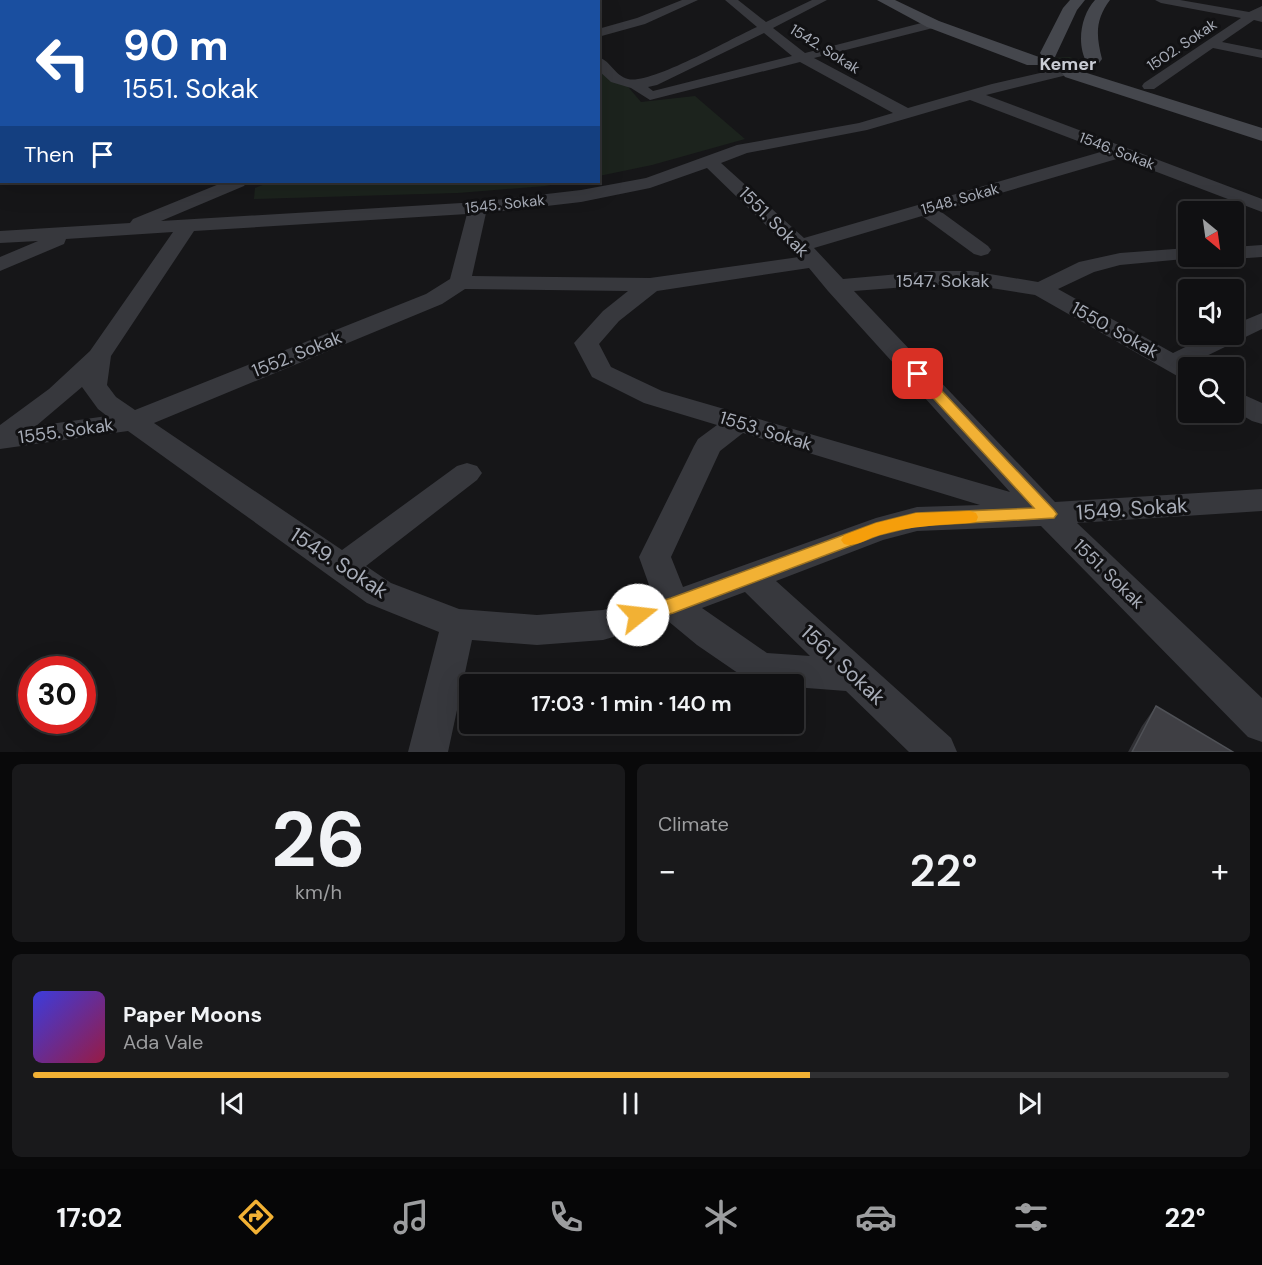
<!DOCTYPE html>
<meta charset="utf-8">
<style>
body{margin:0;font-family:"DM Sans",sans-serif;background:#19191b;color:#f1f3f6;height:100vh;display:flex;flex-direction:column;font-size:22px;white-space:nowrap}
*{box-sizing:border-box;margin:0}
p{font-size:20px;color:#9c9d9f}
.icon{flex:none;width:33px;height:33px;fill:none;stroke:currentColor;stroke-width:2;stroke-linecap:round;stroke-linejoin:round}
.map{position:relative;height:752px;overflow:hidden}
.drawer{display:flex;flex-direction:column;gap:12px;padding:12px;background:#09090a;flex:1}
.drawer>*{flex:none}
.top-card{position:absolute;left:0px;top:0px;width:600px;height:183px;box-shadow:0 6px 24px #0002,0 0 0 2px #303032;background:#1a4fa0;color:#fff;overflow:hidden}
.needle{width:39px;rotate:151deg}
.fabs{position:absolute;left:1178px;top:201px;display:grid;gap:12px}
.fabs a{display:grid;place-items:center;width:66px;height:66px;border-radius:6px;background:#101012;box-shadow:0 6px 24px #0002,0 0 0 2px #303032;font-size:30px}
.speed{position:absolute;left:18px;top:656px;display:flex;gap:12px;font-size:30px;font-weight:700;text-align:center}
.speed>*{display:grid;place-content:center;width:78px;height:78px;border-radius:50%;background:#101012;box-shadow:0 6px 24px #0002,0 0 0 2px #303032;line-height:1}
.speed .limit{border:9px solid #d22;background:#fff;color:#111}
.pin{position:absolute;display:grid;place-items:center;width:51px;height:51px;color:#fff;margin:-26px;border-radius:12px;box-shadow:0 3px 9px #0006}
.me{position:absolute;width:66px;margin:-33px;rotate:74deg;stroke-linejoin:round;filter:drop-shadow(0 0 4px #0008)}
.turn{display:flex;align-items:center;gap:21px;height:126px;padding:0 24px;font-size:27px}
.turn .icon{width:78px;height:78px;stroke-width:2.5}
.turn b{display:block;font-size:42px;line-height:51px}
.then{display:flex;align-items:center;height:57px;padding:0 24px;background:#0003;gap:12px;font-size:22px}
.big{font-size:45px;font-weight:600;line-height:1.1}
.drawer .widget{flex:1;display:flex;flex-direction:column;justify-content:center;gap:9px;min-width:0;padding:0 21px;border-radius:9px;background:#19191b}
.drawer .dial{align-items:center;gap:0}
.dial b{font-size:78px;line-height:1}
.song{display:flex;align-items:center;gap:18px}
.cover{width:72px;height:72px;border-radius:9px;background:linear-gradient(135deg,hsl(240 70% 55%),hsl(340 70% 35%))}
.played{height:6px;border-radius:3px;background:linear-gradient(90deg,#f2b134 65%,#303032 65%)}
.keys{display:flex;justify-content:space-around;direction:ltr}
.heat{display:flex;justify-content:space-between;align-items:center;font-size:33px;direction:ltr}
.drawer .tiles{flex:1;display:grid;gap:12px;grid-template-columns:1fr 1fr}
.widget:last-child{grid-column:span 2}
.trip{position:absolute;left:459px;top:674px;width:345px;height:60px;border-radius:6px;background:#101012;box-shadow:0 6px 24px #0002,0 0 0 2px #303032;font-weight:600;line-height:60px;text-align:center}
.dock{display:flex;height:96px;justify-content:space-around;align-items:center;background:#060607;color:#9c9d9f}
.dock .icon{width:42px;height:42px}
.dock .on{color:#f2b134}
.dock b{font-size:27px;color:#f1f3f6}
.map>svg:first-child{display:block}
.green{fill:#1c231d}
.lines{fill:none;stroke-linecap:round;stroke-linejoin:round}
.minor{fill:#37383d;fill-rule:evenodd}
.secondary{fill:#45474d;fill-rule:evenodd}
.wall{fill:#323236}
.building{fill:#3f3f44;stroke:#4f5156;stroke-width:1.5}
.route{fill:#f2b134;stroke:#9d7322;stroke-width:1.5}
.slow{fill:#f59e0b}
.labels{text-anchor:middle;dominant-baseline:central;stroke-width:6;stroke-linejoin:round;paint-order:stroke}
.far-street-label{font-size:15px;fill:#a8adb8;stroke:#111113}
.far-quarter-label{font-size:18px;font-weight:bold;fill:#c9ccd4;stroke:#111113}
.street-label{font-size:18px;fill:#a8adb8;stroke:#111113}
.near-street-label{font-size:21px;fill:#a8adb8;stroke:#111113}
</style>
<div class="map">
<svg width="1262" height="752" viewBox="0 0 1262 752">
<rect width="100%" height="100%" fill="#161618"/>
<path class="green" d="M 1069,57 L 1087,62 L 1090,67 C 1077,73 1057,70 1046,61 L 1050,58 Z
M 598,58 L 606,61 L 641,102 L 695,96 L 745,139 L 652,165 L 599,176 Z
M 270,182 L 567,182 L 545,186 L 458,193 L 254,199 L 255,188 Z"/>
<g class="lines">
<path class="minor" d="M 177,0 L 189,0 L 176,2 Z
M 581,0 L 593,0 L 581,2 Z
M 682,0 L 698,0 L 645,24 L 598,37 L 598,29 L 637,18 Z
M 725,0 L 738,0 L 766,22 L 812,0 L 827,0 L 773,28 L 805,53 L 933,20 L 937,21 L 937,27 L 814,58 L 908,108 L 992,84 L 1062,68 L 1067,69 L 1069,72 L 1067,75 L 986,95 L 1262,199 L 1262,212 L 1120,158 L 940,211 L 988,246 L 991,250 L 988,254 L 981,256 L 974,254 L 922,216 L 814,248 L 843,279 L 933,271 L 972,271 L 1038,282 L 1079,262 L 1120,253 L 1188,248 L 1188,256 L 1197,256 L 1195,258 L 1120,265 L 1094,272 L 1058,289 L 1173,353 L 1212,334 L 1233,334 L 1233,325 L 1262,313 L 1262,329 L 1192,363 L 1198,368 L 1188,368 L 1188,380 L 1179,377 L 1035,295 L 972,285 L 933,285 L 854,291 L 1055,502 L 1262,489 L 1262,511 L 1077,523 L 1262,698 L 1262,742 L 1248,737 L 1041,526 L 917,531 L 883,540 L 776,581 L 951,738 L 957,752 L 909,752 L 846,691 L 794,687 L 794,684 L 758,684 L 748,680 L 697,645 L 668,621 L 603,640 L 537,645 L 472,640 L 448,752 L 408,752 L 439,632 L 367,603 L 128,431 L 0,449 L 0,425 L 49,389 L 90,351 L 173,232 L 66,239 L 64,244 L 0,271 L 0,257 L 38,241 L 0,243 L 0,231 L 130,223 L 133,219 L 224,182 L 247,182 L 244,186 L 161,221 L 478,202 L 581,190 L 646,178 L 737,145 L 859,123 L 893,113 L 800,62 L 650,100 L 631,88 L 611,82 L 598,70 L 598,57 C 610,60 615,76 628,79 C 650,85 732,38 757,27 ZM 764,33 L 792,56 L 653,91 L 648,87 L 657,85 ZM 970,100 L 1104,151 L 804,238 L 721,163 L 747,153 L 867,130 ZM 707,168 L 799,257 L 650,278 L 472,276 L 486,213 L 581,202 L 650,188 ZM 467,214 L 450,279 L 426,294 L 135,410 L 116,397 L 107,385 L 111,356 L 194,231 ZM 809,268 L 828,291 L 1010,492 L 662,391 L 611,367 L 599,344 L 619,321 L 657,291 ZM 465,289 L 628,291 L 603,311 L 574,343 L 592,377 L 644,403 L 717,425 L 698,439 L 694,446 L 639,557 L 653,596 L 603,610 L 537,615 L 459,609 L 391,583 L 366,566 L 477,480 L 482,473 L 477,466 L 467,463 L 457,466 L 342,550 L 154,423 L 442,304 ZM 82,387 L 98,409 L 107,416 L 36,426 ZM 743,433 L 980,505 L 917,507 L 876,518 L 683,587 L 671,557 L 720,451 ZM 745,592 L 810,656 L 767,653 L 702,608 Z
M 1155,0 L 1180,0 L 1249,12 L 1262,6 L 1262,22 L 1254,20 L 1222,42 L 1262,50 L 1262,58 L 1213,48 L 1154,89 L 1144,89 L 1142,86 L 1144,83 L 1241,18 L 1161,3 Z
M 2,115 L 2,125 L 0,126 L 0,116 Z
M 1262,245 L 1262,257 L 1233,259 L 1225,256 L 1233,256 L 1233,247 Z
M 1233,390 L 1262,403 L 1262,424 L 1252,421 L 1233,410 Z"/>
<path class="secondary" d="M 877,0 L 895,0 L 939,21 L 1039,57 L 1042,61 L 1039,65 L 1027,65 L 927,27 Z
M 1070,0 L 1085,0 L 1077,10 L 1055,57 L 1043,57 L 1040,53 L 1063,8 Z
M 1095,0 L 1110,0 C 1095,20 1096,35 1102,59 L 1099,63 L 1087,63 C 1076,44 1081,15 1095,0 Z
M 1071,68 L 1262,128 L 1262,141 L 1065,77 L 1062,73 L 1065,69 Z"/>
</g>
<path class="wall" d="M 206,0 L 257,0 L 256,2 L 207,2 Z
M 275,0 L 397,0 L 399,1 L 403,0 L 550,0 L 550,2 L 278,2 Z
M 1156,706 L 1233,752 L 1128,752 L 1142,726 Z"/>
<path class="building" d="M 298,0 L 397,0 L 399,1 L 403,0 L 478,0 L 481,2 L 300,2 Z
M 1156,706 L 1233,752 L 1132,752 Z"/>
<path class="route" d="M 918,369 L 923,371 L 1054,510 L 1057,514 L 1054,518 L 916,526 L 879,535 L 673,613 L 638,623 L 631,621 L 629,615 L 631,610 L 671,598 L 876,523 L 916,513 L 1034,508 L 913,376 L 911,374 L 913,371 Z"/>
<path class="slow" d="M 970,511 L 976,513 L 978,517 L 976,522 L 970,523 C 939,525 910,526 880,535 C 868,538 855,548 844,544 L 841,540 L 844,535 L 876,523 L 916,513 Z"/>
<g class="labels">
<g class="far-street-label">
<text transform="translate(1182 45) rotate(-34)">1502. Sokak</text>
<text transform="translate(825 49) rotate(32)">1542. Sokak</text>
<text transform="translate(1117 151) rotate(21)">1546. Sokak</text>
<text transform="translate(960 199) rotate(-16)">1548. Sokak</text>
<text transform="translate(505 204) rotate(-6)">1545. Sokak</text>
</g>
<g class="far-quarter-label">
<text x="1068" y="64">Kemer</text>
</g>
<g class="street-label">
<text transform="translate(774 222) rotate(45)">1551. Sokak</text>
<text x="943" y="281">1547. Sokak</text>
<text transform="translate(1115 330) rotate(29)">1550. Sokak</text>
<text transform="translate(297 354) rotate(-22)">1552. Sokak</text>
<text transform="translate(66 431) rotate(-8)">1555. Sokak</text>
<text transform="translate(766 431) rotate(17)">1553. Sokak</text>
<text transform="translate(1109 574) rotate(44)">1551. Sokak</text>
</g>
<g class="near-street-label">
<text transform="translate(1132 509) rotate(-4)">1549. Sokak</text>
<text transform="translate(339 563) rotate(33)">1549. Sokak</text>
<text transform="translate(843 665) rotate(43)">1561. Sokak</text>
</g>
</g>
</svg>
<div class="fabs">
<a><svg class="needle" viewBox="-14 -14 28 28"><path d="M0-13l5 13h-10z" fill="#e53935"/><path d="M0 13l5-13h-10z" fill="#9c9d9f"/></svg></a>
<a><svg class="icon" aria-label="sound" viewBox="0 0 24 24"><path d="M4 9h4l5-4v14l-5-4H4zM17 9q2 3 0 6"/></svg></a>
<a><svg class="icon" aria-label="search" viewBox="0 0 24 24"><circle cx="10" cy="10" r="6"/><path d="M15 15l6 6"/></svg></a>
</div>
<div class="speed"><div class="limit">30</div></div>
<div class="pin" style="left:918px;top:374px;background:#d93025"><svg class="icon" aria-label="arrive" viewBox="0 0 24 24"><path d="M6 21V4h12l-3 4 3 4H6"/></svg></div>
<svg class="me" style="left:638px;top:615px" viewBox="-20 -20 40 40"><circle r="19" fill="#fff"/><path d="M0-13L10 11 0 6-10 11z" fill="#f2b134"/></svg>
<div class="trip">17:03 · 1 min · 140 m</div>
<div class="top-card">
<div class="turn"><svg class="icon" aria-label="left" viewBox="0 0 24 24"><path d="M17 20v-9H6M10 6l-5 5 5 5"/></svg><div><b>90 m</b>1551. Sokak</div></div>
<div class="then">Then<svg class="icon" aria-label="arrive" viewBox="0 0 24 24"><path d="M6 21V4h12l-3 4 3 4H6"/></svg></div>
</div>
</div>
<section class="drawer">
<div class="tiles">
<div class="widget dial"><b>26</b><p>km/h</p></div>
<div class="widget"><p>Climate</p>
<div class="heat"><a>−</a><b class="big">22°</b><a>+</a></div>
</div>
<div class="widget">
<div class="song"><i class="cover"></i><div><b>Paper Moons</b><p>Ada Vale</p></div></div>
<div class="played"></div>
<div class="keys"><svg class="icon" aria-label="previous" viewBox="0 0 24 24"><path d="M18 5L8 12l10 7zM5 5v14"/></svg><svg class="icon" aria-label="pause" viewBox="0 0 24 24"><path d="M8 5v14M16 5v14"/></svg><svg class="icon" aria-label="next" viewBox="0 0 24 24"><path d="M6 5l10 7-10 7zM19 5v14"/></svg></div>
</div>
</div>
</section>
<nav class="dock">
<b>17:02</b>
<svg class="icon on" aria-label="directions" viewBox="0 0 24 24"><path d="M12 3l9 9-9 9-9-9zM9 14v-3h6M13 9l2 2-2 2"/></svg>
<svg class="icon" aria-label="music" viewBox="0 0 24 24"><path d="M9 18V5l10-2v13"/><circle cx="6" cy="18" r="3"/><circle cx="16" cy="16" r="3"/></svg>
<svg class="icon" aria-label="phone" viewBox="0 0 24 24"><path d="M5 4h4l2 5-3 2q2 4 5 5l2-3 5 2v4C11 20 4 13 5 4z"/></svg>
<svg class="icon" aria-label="climate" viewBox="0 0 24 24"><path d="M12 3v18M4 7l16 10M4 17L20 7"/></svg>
<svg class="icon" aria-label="car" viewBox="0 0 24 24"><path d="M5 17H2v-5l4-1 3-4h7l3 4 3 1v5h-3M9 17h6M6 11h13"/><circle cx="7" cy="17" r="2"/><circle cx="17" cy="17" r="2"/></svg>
<svg class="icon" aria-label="filters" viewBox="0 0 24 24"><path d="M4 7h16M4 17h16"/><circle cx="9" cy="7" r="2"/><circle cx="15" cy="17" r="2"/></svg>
<b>22°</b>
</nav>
